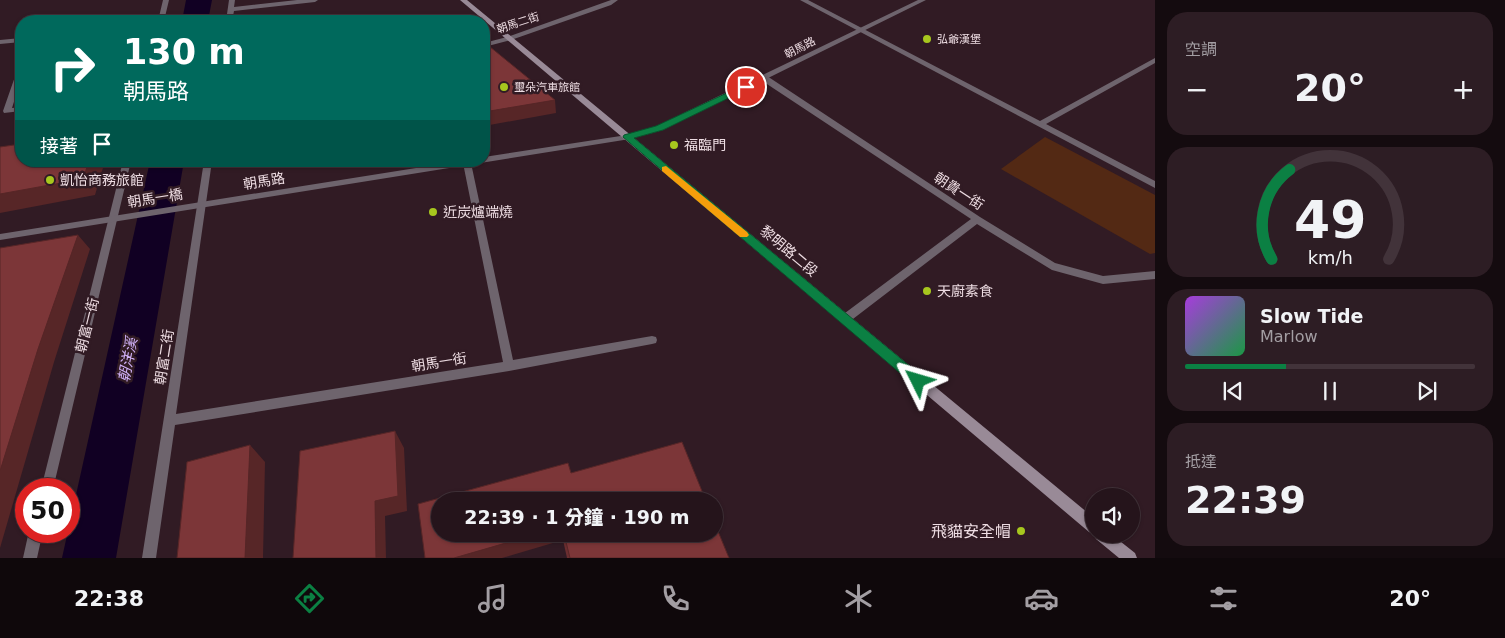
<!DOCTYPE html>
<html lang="zh-TW">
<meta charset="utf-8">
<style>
body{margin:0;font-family:"DejaVu Sans","Noto Sans TC",sans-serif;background:#2d1d24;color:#f1f3f6;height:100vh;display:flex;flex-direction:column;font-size:19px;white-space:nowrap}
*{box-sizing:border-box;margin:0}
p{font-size:16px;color:#a39ea3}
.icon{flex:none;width:28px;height:28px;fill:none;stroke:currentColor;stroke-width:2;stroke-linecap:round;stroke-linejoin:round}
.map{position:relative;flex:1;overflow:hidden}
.side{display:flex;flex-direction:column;gap:12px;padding:12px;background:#140b0f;width:350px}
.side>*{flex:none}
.guide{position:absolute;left:15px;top:15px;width:475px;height:152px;border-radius:20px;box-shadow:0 1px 4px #0004,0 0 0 1px #42333a;background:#00695c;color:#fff;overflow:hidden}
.controls{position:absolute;left:1085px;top:488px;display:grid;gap:10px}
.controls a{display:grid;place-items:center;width:55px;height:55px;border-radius:50%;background:#25141b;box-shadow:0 1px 4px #0004,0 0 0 1px #42333a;font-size:25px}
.speed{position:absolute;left:15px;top:478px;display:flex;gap:10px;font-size:25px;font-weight:700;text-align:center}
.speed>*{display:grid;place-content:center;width:65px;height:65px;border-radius:50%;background:#25141b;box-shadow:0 1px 4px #0004,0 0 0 1px #42333a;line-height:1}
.speed .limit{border:8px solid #d22;background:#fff;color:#111}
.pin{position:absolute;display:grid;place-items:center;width:42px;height:42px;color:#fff;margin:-21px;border:2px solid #fff;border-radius:50%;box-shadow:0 1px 5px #0007}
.me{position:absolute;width:55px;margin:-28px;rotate:310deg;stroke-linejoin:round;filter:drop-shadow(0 0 4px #0008)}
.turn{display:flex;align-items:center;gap:18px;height:105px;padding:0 25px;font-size:22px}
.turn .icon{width:65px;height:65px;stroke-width:2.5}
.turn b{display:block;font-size:35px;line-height:42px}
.then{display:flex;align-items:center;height:48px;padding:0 25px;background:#0003;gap:10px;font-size:19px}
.big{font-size:38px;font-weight:800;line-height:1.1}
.side .widget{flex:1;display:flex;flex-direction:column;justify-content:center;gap:8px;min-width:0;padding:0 18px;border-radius:20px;background:#2d1d24}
.side .dial{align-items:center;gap:0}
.dial svg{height:130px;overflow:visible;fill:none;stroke:#42333a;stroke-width:7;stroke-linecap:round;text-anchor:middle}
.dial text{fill:#f1f3f6;stroke:none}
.song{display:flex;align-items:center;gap:15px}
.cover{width:60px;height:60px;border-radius:8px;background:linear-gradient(135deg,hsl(280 70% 55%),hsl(140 70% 35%))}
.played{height:5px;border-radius:2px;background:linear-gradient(90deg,#0b8043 35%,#42333a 35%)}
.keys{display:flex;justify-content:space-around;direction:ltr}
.heat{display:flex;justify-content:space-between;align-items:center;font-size:28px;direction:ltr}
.trip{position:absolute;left:431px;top:492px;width:292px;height:50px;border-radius:25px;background:#25141b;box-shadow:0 1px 4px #0004,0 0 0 1px #42333a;font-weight:800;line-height:50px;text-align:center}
.dock{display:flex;height:80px;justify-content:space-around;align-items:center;background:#0f080b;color:#a39ea3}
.dock .icon{width:35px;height:35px}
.dock .current{color:#0b8043}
.dock b{font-size:22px;color:#f1f3f6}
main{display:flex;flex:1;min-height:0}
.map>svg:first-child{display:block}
.green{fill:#532914}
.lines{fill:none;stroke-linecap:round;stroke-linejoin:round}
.river{fill:#110023;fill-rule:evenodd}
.minor{fill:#6e646d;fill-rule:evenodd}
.tertiary{fill:#6e646d;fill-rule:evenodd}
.secondary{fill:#998a97;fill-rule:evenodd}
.wall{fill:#6b2e30}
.shaded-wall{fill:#572627}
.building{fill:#7c3638;stroke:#572627}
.route{fill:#0b8043;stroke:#07532c}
.slow{fill:#f59e0b}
.poi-dot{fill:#a7c71e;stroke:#311b24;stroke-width:2}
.labels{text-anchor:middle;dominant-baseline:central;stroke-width:5;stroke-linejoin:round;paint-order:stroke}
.far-street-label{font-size:11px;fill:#eedde3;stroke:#311b24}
.far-poi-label{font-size:11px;fill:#eedde3;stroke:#311b24;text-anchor:start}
.poi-label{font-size:14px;fill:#eedde3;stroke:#311b24;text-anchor:start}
.street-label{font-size:14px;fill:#eedde3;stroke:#311b24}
.water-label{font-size:15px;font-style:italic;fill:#d1b2f9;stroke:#311b24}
.near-poi-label{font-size:16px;fill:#eedde3;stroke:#311b24;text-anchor:end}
</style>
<main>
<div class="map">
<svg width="1155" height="558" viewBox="0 0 1155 558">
<rect width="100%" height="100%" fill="#311b24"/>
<path class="green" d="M 1045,137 L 1155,195 L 1155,253 L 1150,254 L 1001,169 Z"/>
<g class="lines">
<path class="river" d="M 186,0 L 212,0 L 208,21 L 182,21 Z
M 150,161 L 184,161 L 116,558 L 62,558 Z"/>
<path class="minor" d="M 163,0 L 169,0 L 164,21 L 158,21 Z
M 229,0 L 235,0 L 234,7 L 297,0 L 318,0 L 315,2 L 234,11 L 232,21 L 226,21 Z
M 611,0 L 618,0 L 611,5 L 511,40 L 484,47 L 484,43 L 507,37 Z
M 800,0 L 808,0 L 1040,121 L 1155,58 L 1155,63 L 1046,124 L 1155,181 L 1155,188 Z
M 21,38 L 21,42 L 0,44 L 0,40 Z
M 18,68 L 21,68 L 21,80 L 12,108 L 21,107 L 21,111 L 4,113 L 3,111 Z
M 761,76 L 767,76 L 980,217 L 1055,263 L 1103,276 L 1155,271 L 1155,279 L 1103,284 L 1052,270 L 977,224 L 849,322 L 841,322 L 840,319 L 841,316 L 971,219 L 761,80 Z
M 123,161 L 131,161 L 53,489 L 41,489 Z
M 204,161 L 212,161 L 176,414 L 503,362 L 463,163 L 464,161 L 470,161 L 471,163 L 513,360 L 652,336 L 656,337 L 657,340 L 656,343 L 652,344 L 509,371 L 175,425 L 156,558 L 142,558 Z
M 29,531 L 43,531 L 37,558 L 23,558 Z"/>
<path class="tertiary" d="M 918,0 L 926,0 L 663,130 L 630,139 L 0,240 L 0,234 L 460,161 L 484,161 L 484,157 L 627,135 L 657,126 Z"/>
<path class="secondary" d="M 460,0 L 467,0 L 1094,518 L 1094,534 L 1089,532 Z
M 1094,534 L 1111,534 L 1135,553 L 1137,558 L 1119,558 L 1096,539 Z"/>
</g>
<path class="wall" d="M 440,534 L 715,534 L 729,558 L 567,558 L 563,540 Z"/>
<path class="shaded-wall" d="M 555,100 L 556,113 L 484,126 L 484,112 Z
M 89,161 L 105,161 L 95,195 L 0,213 L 0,194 Z
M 78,235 L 90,249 L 54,362 L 0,548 L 0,471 L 38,349 Z
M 395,431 L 404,448 L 407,511 L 385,516 L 386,558 L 376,558 L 375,501 Z
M 250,445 L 265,462 L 263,558 L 245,558 Z
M 537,534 L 562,534 L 563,540 L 502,558 L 454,558 Z"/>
<path class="building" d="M 489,46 L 555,100 L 484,112 L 484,47 Z
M 21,144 L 21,161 L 89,161 L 83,179 L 0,194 L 0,147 Z
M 78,235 L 38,349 L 0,471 L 0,248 Z
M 395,431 L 398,496 L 375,501 L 376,558 L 293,558 L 300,451 Z
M 682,442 L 706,501 L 440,501 L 440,534 L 537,534 L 454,558 L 425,558 L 418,504 L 568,463 L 571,473 Z
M 250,445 L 245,558 L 177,558 L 187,462 Z
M 715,524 L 729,558 L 570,558 L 564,534 L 715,534 Z"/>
<path class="route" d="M 744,85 L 751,87 L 663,130 L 634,138 L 923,377 L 925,381 L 923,385 L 918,386 L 914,385 L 623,137 L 624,135 L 656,126 Z"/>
<path class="slow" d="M 666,166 L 747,232 L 749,235 L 747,237 L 740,237 L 662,171 L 662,167 Z"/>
<g class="poi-dot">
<circle cx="927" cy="39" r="5"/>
<circle cx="504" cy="87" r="5"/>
<circle cx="674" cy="145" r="5"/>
<circle cx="50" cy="180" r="5"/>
<circle cx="433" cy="212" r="5"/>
<circle cx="927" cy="291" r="5"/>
<circle cx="1021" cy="531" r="5"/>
</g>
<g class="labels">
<g class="far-street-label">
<text transform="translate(518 23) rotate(-18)">朝馬二街</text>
<text transform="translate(800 48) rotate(-27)">朝馬路</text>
</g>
<g class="far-poi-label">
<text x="937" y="39">弘爺漢堡</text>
<text x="514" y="87">璽朵汽車旅館</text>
</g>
<g class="poi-label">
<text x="684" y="145">福臨門</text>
<text x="60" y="180">凱怡商務旅館</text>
<text x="443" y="212">近炭爐端燒</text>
<text x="937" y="291">天廚素食</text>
</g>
<g class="street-label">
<text transform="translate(264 181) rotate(-9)">朝馬路</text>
<text transform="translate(959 191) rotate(33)">朝貴一街</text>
<text transform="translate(155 198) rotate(-9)">朝馬一橋</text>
<text transform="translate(789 251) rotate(40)">黎明路二段</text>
<text transform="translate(87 325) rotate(-76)">朝富一街</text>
<text transform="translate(164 357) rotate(-81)">朝富二街</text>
<text transform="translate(439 362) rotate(-9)">朝馬一街</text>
</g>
<g class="water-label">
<text transform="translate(128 360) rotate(-79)">朝洋溪</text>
</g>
<g class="near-poi-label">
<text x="1011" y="531">飛貓安全帽</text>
</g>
</g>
</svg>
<div class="controls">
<a><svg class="icon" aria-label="sound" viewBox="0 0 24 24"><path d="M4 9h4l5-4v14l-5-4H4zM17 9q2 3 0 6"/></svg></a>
</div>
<div class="speed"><div class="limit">50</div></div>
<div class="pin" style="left:746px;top:87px;background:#d93025"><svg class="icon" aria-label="arrive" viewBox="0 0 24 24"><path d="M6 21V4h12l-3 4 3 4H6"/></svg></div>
<svg class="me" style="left:918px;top:381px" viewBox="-20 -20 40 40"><path d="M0-17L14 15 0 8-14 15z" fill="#0b8043" stroke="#fff" stroke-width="4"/></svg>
<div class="trip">22:39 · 1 分鐘 · 190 m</div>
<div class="guide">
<div class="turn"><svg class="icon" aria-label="right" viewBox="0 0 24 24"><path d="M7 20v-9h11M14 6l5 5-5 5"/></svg><div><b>130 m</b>朝馬路</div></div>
<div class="then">接著<svg class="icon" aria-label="arrive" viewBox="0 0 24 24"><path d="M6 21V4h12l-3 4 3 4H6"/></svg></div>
</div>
</div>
<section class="side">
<div class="widget"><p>空調</p>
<div class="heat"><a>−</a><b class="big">20°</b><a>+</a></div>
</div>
<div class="widget dial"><svg viewBox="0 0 100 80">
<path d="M14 69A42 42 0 1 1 86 69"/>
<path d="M14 69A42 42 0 0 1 25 14" stroke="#0b8043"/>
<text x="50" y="56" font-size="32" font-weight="700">49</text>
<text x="50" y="72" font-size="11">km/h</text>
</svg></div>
<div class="widget">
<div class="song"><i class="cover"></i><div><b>Slow Tide</b><p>Marlow</p></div></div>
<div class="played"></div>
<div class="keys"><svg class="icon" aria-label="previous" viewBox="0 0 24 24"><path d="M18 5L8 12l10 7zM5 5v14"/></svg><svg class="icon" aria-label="pause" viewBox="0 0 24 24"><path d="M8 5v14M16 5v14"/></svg><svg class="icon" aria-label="next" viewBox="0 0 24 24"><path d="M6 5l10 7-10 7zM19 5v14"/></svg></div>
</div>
<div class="widget"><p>抵達</p><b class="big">22:39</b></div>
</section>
</main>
<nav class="dock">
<b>22:38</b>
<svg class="icon current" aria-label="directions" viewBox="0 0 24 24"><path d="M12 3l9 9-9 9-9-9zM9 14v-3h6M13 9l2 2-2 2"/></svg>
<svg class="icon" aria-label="music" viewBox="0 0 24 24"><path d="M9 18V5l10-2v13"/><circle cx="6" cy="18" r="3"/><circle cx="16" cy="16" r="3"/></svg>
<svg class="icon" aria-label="phone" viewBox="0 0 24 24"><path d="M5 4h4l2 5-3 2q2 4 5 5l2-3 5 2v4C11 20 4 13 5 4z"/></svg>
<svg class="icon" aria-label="climate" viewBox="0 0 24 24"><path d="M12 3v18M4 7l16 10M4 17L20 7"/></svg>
<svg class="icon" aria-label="car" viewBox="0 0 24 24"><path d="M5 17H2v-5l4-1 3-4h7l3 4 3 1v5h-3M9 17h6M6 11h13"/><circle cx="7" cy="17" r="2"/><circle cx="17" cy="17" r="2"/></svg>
<svg class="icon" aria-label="filters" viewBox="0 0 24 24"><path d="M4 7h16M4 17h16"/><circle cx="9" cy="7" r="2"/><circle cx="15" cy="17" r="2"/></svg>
<b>20°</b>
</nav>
